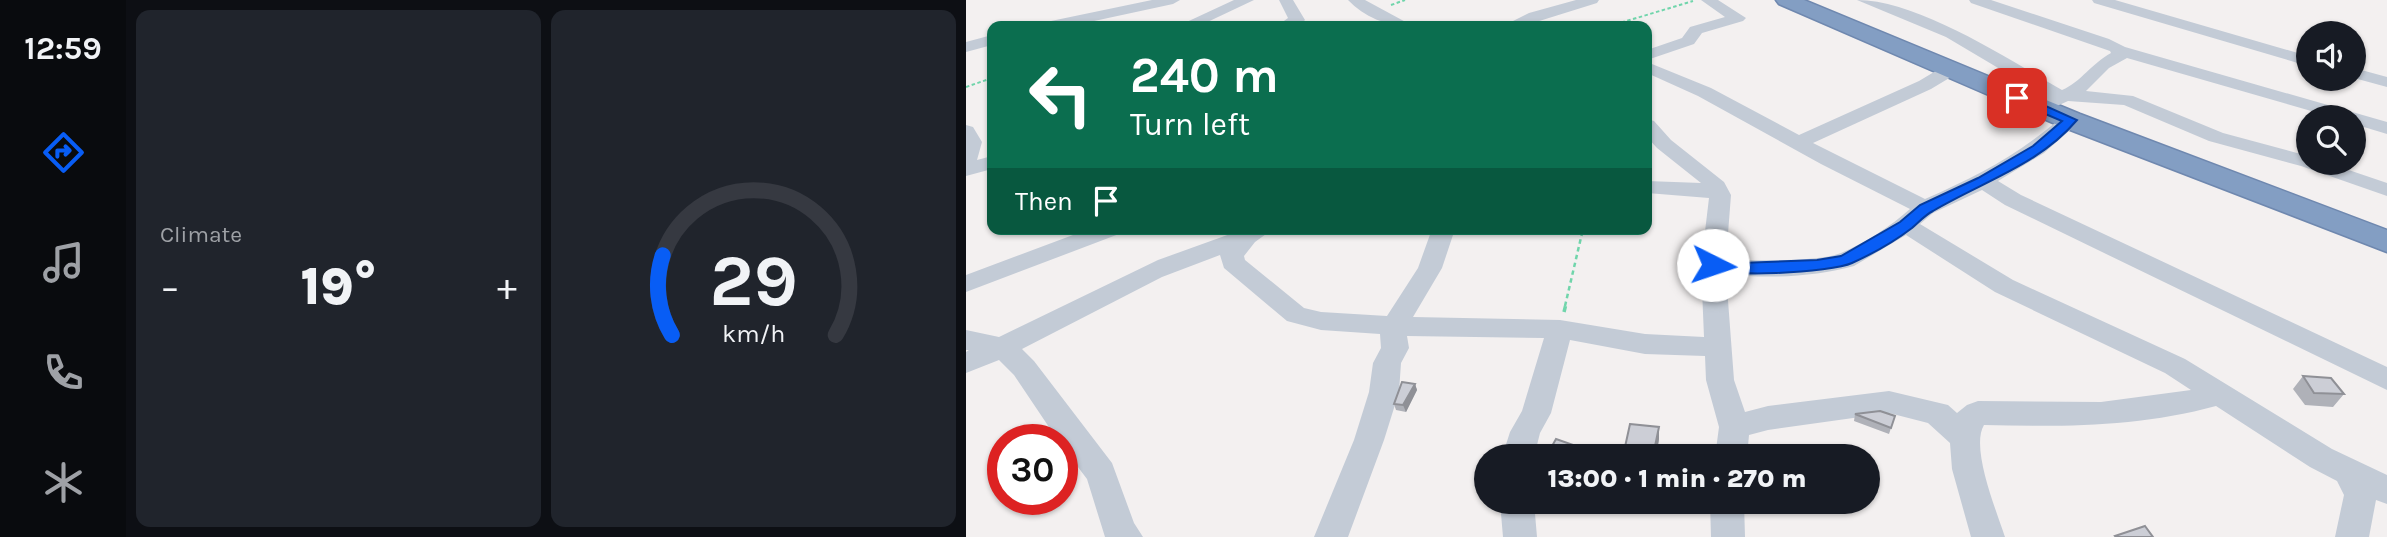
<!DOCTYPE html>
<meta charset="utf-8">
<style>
body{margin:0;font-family:Karla,sans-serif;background:#20242c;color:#f1f3f6;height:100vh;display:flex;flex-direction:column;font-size:26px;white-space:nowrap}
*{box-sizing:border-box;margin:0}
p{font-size:23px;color:#9ea1a6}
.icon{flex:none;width:38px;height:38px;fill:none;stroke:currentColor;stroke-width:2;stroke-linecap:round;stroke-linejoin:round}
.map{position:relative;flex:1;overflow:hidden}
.drawer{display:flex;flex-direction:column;gap:10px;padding:10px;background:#0d0f14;width:840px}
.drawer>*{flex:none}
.hud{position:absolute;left:21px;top:21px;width:665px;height:214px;border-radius:14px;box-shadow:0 2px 5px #0004;background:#0b6e4f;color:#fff;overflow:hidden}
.fabs{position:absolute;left:1330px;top:21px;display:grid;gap:14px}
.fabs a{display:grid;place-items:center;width:70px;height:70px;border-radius:50%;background:#171b24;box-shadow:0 2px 5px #0004;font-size:35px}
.speed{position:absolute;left:21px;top:424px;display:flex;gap:14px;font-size:35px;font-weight:700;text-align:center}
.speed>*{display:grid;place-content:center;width:91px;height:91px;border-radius:50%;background:#171b24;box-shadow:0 2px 5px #0004;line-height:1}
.speed .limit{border:10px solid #d22;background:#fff;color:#111}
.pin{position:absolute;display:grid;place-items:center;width:60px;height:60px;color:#fff;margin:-30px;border-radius:14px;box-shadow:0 4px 10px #0006}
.me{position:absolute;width:77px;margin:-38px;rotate:94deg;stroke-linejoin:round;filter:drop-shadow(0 0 5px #0008)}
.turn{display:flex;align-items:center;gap:24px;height:147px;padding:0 28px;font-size:32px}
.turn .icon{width:91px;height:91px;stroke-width:2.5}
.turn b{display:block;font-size:49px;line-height:60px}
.then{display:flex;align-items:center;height:66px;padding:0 28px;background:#0003;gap:14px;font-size:26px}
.big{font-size:52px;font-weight:800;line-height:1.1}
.drawer .widget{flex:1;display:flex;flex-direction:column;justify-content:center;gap:10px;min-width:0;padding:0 24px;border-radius:14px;background:#20242c}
.drawer .dial{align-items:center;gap:0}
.dial svg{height:182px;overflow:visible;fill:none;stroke:#363941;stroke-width:7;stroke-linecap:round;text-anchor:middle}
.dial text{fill:#f1f3f6;stroke:none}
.heat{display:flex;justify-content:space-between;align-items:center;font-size:38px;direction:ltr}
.drawer .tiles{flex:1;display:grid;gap:10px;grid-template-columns:repeat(2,1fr)}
.trip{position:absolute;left:508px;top:444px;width:406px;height:70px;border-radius:35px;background:#171b24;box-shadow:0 2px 5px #0004;font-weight:800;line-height:70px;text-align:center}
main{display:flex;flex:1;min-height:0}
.dock{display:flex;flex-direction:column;width:126px;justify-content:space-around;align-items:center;background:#090b0e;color:#9ea1a6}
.dock .icon{width:49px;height:49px}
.dock .selected{color:#085df5}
.dock b{font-size:32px;color:#f1f3f6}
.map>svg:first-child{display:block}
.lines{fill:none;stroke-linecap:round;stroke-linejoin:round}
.highway-casing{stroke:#6f88af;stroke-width:3}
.path-far2{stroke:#70d5ab;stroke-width:2;stroke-dasharray:3.5 2.5;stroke-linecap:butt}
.path-far1{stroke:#70d5ab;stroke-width:2.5;stroke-dasharray:4.5 3.5;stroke-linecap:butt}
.path{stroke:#70d5ab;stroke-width:3.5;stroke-dasharray:6 4.5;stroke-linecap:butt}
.minor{fill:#c3cbd6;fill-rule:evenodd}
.highway{fill:#839ec3;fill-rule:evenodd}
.wall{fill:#afb1b8}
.shaded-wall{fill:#8f9096}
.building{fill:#ccced6;stroke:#8f9096;stroke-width:2}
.route{fill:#085df5;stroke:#053c9f;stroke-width:2}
</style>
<main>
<nav class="dock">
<b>12:59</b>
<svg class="icon selected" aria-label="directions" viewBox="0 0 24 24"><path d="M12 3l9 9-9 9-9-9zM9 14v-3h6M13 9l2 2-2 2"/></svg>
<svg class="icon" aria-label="music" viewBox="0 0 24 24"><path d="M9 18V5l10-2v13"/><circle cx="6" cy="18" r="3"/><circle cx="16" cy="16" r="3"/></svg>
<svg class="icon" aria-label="phone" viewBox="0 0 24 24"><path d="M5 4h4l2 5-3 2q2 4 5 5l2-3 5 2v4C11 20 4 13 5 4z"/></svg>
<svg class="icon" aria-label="climate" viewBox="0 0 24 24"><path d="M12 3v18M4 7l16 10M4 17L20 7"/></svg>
</nav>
<section class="drawer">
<div class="tiles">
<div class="widget"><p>Climate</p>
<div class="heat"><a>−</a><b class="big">19°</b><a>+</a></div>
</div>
<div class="widget dial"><svg viewBox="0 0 100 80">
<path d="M14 69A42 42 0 1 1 86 69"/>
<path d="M14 69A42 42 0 0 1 10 34" stroke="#085df5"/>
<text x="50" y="56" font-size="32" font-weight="700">29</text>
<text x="50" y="72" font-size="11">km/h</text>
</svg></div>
</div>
</section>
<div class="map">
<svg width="1421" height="537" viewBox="0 0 1421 537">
<rect width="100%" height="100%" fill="#f3f0f0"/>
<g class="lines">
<defs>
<path id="highway" d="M 810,0 L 838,0 L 1114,114 L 1421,230 L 1421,252 L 1094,126 L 813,4 Z"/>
</defs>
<use href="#highway" class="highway-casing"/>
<path class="path-far2" d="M 425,5 L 439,0
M 644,26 L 727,1
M 0,87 L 26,78"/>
<path class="path-far1" d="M 599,306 L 617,229"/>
<path class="path" d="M 598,312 L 600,304"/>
<path class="minor" d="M 186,0 L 214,0 L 207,4 L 105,26 L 77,26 L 85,21 Z
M 268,0 L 288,0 L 233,26 L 212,26 Z
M 313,0 L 327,0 L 339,20 C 332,29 321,26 311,26 L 322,18 Z
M 382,0 L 399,0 L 447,26 C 423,27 399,18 382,0 Z
M 610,0 L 633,0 L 631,3 L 557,26 L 537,26 L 563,13 Z
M 735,0 L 752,0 L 780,18 L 777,21 L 736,33 L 728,44 L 681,60 L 681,50 L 716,38 L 724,27 L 759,17 Z
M 891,0 C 952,0 1042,59 1096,90 C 1115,82 1126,63 1145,53 L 1144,51 L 1005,3 L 1003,0 L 1025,0 L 1143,39 L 1159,47 L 1421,122 L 1421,134 L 1388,124 L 1388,117 L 1366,117 L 1161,58 L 1143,68 L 1120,91 L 1167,96 L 1257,133 L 1342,156 L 1342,163 L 1362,163 L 1421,183 L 1421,196 L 1335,166 L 1243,141 L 1158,105 L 1102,101 L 1080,111 L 1066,111 L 1064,107 L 1081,97 L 980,37 Z
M 1126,0 L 1149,0 L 1342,56 L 1342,66 L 1128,3 Z
M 26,35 L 26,45 L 0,52 L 0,42 Z
M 681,62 L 745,88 L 833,135 L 953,81 L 978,66 L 990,66 L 993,70 L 990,74 L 965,89 L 847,143 L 959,199 C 1013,175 1052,155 1097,116 L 1111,116 L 1114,120 L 1111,124 L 1078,153 L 1032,181 L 1055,195 L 1421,367 L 1421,390 L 1039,205 L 1016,190 L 967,213 L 954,224 L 1047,280 L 1219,359 L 1366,449 L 1421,475 L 1421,504 L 1410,500 L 1403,537 L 1369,537 L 1378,495 L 1371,481 L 1344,467 L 1250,406 C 1174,427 1096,427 1018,425 C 1004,448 1031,512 1039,537 L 1005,537 L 986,469 L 984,443 L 962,423 L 923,413 L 802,430 L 783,435 L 781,457 L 749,457 L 753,427 L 740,380 L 739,356 L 679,354 L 604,340 L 585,413 L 574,433 L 568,457 L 536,457 L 544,432 L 556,411 L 578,338 L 441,336 L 443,348 L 435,363 L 433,392 L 418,440 L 382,537 L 348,537 L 388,440 L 403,392 L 407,363 L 415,348 L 414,334 L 355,330 L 321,321 L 258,268 L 254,255 L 196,277 L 56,349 L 68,361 L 146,463 L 168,523 L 177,537 L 139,537 L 121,479 L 96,446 L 96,439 L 91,439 L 48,375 L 33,360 L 0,373 L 0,352 L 3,350 L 0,350 L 0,330 L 33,337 L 192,260 L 278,229 L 307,229 L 289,242 L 278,256 L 279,260 L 338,308 L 355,312 L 421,316 L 452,268 L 466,229 L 489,229 L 476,268 L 447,317 L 594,320 L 679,334 L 738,337 L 735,265 L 743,198 L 681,193 L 681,181 L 735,183 L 691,148 L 681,137 L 681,119 L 688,121 L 705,140 L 758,182 L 765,195 L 760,259 C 784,261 854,262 875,253 C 899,243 925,226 944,209 L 855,164 L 732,96 L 681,73 ZM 940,235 L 1029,292 L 1199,373 L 1225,390 L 1135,402 L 1012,401 L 1001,405 L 991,413 L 982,405 L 923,391 L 802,406 L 779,412 L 768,380 L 760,274 C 800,279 849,277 888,266 Z
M 1388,68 L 1421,77 L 1421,87 L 1388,78 Z
M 0,125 L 7,127 L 16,142 L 11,160 L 26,156 L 26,169 L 0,176 Z
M 123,229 L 156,229 L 153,234 L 0,292 L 0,275 Z
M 534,502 L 568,502 L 571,537 L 537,537 Z
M 744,502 L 778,502 L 779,537 L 745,537 Z"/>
<use href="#highway" class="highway"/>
</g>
<path class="wall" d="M 1337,376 L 1378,394 L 1367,407 L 1339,405 L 1327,389 Z
M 449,384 L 451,390 L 440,412 L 430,410 L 428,404 Z
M 889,414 L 929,416 L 923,434 L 888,421 Z
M 693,427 L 693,439 L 690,457 L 659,457 L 659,447 Z"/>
<path class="shaded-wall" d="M 449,384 L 451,390 L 440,412 L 437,405 Z
M 693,427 L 693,439 L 690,457 L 688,457 L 688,451 Z
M 613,447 L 614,453 L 612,457 L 608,457 Z"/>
<path class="building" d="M 1337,376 L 1365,378 L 1378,394 L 1348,393 Z
M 436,382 L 449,384 L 437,405 L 428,404 Z
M 914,411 L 929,416 L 925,428 L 889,414 Z
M 664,424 L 693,427 L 688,451 L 659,447 Z
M 590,439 L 613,447 L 608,457 L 585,457 L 581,455 Z
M 1179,526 L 1187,537 L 1150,537 L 1149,536 Z"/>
<path class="route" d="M 1046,95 L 1055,95 L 1111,120 C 1073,165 1016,182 967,211 C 959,215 953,222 946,228 C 929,241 906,254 886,263 C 867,272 752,280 739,265 L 747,260 L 774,263 L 851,260 L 875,256 L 934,222 L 954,205 L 1012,178 L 1067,146 L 1096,121 L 1046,100 Z"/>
</svg>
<div class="fabs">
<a><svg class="icon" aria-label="sound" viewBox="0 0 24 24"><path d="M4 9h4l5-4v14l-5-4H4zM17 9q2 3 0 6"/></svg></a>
<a><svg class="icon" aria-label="search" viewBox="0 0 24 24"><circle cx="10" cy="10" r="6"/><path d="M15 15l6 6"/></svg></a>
</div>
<div class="speed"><div class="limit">30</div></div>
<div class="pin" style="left:1051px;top:98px;background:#d93025"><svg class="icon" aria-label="arrive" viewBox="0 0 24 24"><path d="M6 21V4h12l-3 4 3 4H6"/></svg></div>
<svg class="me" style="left:747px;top:265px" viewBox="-20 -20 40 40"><circle r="19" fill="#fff"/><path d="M0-13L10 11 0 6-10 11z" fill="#085df5"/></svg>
<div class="trip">13:00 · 1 min · 270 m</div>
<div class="hud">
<div class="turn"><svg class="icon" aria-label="left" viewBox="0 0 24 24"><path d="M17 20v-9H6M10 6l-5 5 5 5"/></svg><div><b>240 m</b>Turn left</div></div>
<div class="then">Then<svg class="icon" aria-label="arrive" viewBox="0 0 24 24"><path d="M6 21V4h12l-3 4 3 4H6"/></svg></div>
</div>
</div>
</main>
